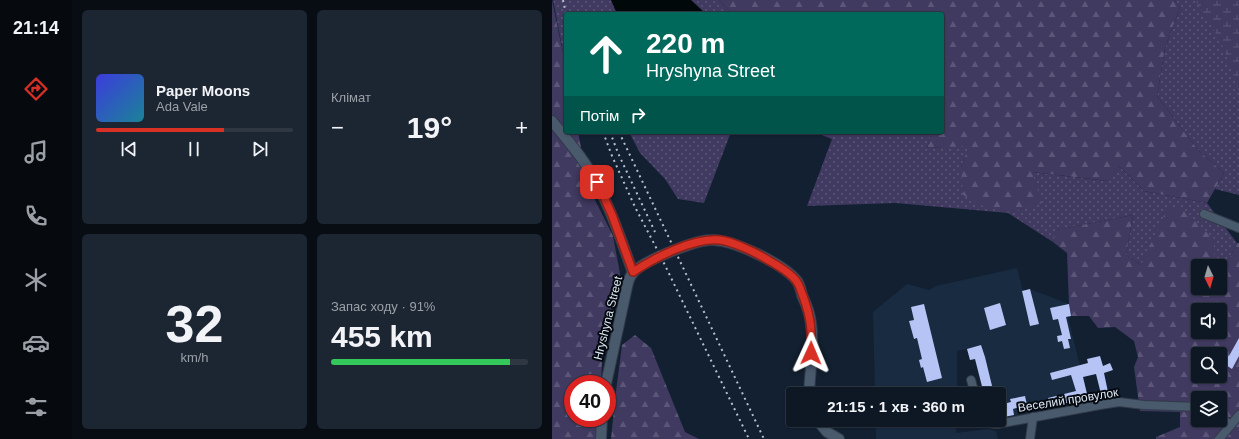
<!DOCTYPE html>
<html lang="uk">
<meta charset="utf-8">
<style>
body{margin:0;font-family:Arial,sans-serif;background:#1c2532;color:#f1f3f6;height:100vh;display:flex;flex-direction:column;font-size:15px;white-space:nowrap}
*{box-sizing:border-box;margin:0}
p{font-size:13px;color:#9ba0a7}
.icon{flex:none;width:22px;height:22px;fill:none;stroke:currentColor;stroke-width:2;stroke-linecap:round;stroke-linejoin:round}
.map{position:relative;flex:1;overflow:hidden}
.panel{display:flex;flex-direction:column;gap:10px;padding:10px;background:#080d14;width:480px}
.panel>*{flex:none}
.guide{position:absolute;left:12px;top:12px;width:380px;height:122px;border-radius:4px;box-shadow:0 1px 3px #0004,0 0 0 1px #2e3742;background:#00695c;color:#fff;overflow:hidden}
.needle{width:26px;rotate:175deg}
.fabs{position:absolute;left:639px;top:259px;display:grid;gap:8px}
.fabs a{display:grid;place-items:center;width:36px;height:36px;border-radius:4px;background:#0e1825;box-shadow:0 1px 3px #0004,0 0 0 1px #2e3742;font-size:20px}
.speed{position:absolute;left:12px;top:375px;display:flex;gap:8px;font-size:20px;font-weight:700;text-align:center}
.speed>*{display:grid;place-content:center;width:52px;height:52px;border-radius:50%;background:#0e1825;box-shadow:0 1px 3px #0004,0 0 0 1px #2e3742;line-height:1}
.speed .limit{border:6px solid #d22;background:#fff;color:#111}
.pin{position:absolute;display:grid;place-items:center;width:34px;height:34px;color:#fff;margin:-17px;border-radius:8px;box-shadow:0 2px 6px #0006}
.me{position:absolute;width:44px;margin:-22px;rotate:1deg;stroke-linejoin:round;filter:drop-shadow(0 0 3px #0008)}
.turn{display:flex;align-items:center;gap:14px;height:84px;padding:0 16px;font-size:18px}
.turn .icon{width:52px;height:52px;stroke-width:2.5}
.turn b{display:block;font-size:28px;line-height:34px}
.then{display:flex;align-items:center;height:38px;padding:0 16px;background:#0003;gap:8px;font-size:15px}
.big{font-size:30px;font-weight:700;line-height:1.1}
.panel .tile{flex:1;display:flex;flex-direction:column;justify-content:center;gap:6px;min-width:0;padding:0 14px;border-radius:6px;background:#1c2532}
.panel .dial{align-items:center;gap:0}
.dial b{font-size:52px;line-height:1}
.song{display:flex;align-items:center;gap:12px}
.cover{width:48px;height:48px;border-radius:6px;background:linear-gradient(135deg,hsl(240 70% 55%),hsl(190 70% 35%))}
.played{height:4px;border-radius:2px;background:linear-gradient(90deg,#d93025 65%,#2e3742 65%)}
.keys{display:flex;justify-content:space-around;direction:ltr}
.heat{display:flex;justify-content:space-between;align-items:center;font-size:22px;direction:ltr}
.charge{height:6px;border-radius:3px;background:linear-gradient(90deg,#34c759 91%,#2e3742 0)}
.panel .tiles{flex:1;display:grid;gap:10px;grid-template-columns:repeat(2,1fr)}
.trip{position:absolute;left:234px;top:387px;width:220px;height:40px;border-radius:4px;background:#0e1825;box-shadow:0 1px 3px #0004,0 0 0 1px #2e3742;font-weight:700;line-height:40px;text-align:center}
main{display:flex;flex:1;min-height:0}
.tab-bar{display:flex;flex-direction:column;width:72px;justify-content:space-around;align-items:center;background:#060a0f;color:#9ba0a7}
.tab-bar .icon{width:28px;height:28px}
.tab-bar .active{color:#d93025}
.tab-bar b{font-size:18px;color:#f1f3f6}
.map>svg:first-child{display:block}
.built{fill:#182b41}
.grass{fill:url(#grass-dots)}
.forest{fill:url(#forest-firs);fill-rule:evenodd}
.wetland{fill:url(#wetland-marsh)}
.water{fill:#01080a}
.building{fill:#b5c4f5}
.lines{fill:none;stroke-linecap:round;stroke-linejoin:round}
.street-casing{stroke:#313a49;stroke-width:10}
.secondary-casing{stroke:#313a49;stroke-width:12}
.street{stroke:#495a6d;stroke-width:8}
.secondary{stroke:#495a6d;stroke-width:10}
.rail{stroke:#b6c1cd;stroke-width:2;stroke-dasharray:2 4;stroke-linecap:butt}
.route-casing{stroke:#8d1f18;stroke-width:10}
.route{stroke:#d93025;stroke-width:7}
.labels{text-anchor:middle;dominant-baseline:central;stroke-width:4;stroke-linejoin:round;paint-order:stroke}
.street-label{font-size:12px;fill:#dde7f2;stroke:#050a11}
</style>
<main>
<nav class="tab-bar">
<b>21:14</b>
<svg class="icon active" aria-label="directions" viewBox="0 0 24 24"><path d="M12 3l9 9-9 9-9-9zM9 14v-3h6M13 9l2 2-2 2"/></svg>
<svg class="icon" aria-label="music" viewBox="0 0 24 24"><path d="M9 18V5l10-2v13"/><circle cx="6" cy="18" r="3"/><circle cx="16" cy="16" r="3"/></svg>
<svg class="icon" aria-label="phone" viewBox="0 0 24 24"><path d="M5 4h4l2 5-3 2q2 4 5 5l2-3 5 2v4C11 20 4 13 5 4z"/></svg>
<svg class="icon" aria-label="climate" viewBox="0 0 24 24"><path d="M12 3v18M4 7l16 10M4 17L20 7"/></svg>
<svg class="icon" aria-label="car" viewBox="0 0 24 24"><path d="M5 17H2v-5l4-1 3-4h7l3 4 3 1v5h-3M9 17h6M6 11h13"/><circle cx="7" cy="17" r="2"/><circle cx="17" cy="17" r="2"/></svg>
<svg class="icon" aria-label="filters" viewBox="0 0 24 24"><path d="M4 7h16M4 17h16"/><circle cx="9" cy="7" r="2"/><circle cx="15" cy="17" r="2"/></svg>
</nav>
<section class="panel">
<div class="tiles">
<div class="tile">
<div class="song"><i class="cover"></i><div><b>Paper Moons</b><p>Ada Vale</p></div></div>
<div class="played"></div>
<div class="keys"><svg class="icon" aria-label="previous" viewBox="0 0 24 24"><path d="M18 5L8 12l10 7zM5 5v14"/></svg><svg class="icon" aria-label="pause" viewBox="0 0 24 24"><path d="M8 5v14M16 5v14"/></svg><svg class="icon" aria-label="next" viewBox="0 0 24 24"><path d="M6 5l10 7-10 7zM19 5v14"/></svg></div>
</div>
<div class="tile"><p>Клімат</p>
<div class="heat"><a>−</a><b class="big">19°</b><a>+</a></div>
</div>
<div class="tile dial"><b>32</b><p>km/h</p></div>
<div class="tile"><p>Запас ходу · 91%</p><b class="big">455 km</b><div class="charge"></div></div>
</div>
</section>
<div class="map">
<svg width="687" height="439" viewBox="0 0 687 439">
<defs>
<pattern id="grass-dots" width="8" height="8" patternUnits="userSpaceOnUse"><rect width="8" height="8" fill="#403960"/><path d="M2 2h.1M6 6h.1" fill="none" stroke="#5b5677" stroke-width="1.8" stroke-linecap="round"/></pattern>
<pattern id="forest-firs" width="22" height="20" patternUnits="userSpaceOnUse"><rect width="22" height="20" fill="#403960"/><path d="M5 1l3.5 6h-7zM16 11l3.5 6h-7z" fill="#5b5677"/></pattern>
<pattern id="wetland-marsh" width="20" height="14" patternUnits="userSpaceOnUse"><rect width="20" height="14" fill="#403960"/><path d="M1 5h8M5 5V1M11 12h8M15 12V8" fill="none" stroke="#5b5677"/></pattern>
</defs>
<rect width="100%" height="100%" fill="#122031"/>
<path class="built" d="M 465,268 L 471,291 L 478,289 L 517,304 L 519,316 L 516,317 L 536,398 L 447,419 L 447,394 L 431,394 L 423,359 L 418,360 L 415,349 L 405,351 L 405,394 L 323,394 L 321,312 L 355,284 L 377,290 L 384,286 Z
M 324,420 L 404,420 L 404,433 L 436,429 L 444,431 L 446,439 L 324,439 Z"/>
<path class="grass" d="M 1,0 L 167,0 L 180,14 L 14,14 L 14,67 Z
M 622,0 L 687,0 L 687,195 L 663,189 L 672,173 L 646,150 L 605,96 L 613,48 L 628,7 Z
M 77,132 L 179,132 L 152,203 L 126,199 L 113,179 L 88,153 Z
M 262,132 L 380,132 L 375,148 L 418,145 L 409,167 L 480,172 L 555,181 L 567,166 L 592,191 L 655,203 L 685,243 L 673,267 L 662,263 L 589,265 L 574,255 L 581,215 L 505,230 L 501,242 L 456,213 L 344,203 L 255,206 L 280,139 Z"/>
<path class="forest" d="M 0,0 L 14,67 L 14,132 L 26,132 L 37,188 L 61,236 L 69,279 L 50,360 L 49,384 L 21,384 L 21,418 L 47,418 L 46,439 L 0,439 Z
M 167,0 L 622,0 L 628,7 L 613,48 L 605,96 L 646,150 L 672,173 L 655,203 L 592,191 L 567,166 L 556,181 L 480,172 L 490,203 L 457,213 L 433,207 L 411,195 L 409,167 L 417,146 L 375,148 L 380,132 L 390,132 L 390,14 L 180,14 Z
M 615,209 L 631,209 L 663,240 L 662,263 L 673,267 L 685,243 L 687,243 L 687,439 L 604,439 L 604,437 L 628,427 L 628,412 L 588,411 L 582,367 L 586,357 L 582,341 L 563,327 L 546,328 L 537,316 L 519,316 L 517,304 L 515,253 L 501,242 L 504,230 L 581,215 L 574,255 L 589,265 ZM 646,266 L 668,266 L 668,288 L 646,288 ZM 646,310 L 668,310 L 668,332 L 646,332 ZM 646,354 L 668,354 L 668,376 L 646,376 ZM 646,398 L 668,398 L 668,420 L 646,420 Z
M 83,335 L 99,348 L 133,432 L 147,439 L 59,439 L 63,399 L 70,345 Z"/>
<path class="wetland" d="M 643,0 L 687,0 L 687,91 L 678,65 L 668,40 Z"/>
<path class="water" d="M 59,0 L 139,0 L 154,14 L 65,14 Z"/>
<path class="building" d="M 478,289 L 487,324 L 478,326 L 470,291 Z
M 448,303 L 454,325 L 438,330 L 432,308 Z
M 372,304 L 390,378 L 375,382 L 371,367 L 369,368 L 367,360 L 370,359 L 365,338 L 362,339 L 357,321 L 362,320 L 359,307 Z
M 517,304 L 519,316 L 514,317 L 519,339 L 516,339 L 518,348 L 512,349 L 510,341 L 506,342 L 505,336 L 510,335 L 506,319 L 501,320 L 498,308 Z
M 687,338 L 687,356 L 680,369 L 671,363 L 675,355 L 677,356 Z
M 429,345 L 433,357 L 442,394 L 432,394 L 423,359 L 418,360 L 415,349 Z
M 548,356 L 551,366 L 558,363 L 561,370 L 552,373 L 556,392 L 549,394 L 544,374 L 531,377 L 536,398 L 498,407 L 496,398 L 524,391 L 519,375 L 500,380 L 498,373 L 536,363 L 535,359 Z
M 473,396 L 475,405 L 461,409 L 462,415 L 447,418 L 447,405 L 459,402 L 458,399 Z
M 291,420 L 306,420 L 305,426 L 291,425 Z"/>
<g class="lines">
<defs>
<path id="street" d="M 652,214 L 687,228
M 419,380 L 423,394
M 668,417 L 679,425
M 437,420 L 441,424 L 446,424 L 548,405 L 567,402 L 592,405 L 646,407
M 478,439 L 481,417
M 667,439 L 679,425 L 687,415"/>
<path id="secondary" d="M 0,121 C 16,141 34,161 45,184 C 60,212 70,242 81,273
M 54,384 L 75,287 C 76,282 78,276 81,273 C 90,261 144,240 159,240 C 180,239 232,264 245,281 C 248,285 249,291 250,295 C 253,302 257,310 258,318 C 263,342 258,370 257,394
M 265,420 L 275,432 L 287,439
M 49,439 L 50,418"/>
</defs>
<use href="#street" class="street-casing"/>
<use href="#secondary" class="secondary-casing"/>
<use href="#street" class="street"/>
<use href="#secondary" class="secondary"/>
<path class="rail" d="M 11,0 L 14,14
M 51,132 L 60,156 L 83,207 L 109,257 L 197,439
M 58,132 L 66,153 L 103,232
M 67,132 L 212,439"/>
</g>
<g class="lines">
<defs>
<path id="route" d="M 45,182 L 60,215 L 81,272 C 102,258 142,237 168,240 C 182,242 205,253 216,260 C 225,265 240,274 245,282 C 248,286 249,292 251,296 C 259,318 260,330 259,353"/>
</defs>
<use href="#route" class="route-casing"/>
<use href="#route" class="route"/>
</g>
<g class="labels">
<g class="street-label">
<text transform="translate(56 318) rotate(-76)">Hryshyna Street</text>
<text transform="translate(516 400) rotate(-9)">Веселий провулок</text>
</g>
</g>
</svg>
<div class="fabs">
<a><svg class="needle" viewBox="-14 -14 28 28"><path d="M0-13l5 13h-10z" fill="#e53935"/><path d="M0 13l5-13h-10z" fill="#9ba0a7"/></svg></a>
<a><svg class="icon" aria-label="sound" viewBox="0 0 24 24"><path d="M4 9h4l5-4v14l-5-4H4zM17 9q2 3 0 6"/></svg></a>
<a><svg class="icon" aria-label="search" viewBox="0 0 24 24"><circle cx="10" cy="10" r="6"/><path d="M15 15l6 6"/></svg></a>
<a><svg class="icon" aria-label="layers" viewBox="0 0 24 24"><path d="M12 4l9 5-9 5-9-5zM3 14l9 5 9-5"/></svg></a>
</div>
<div class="speed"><div class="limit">40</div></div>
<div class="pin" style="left:45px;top:182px;background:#d93025"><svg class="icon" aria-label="arrive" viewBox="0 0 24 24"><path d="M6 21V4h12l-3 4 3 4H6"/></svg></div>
<svg class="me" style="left:259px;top:353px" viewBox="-20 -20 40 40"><path d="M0-17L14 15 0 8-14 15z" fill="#d93025" stroke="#fff" stroke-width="4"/></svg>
<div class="trip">21:15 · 1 хв · 360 m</div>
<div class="guide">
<div class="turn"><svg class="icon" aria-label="ahead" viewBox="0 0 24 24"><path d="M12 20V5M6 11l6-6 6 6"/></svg><div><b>220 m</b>Hryshyna Street</div></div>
<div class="then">Потім<svg class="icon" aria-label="right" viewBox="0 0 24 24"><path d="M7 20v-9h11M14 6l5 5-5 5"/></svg></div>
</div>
</div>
</main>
